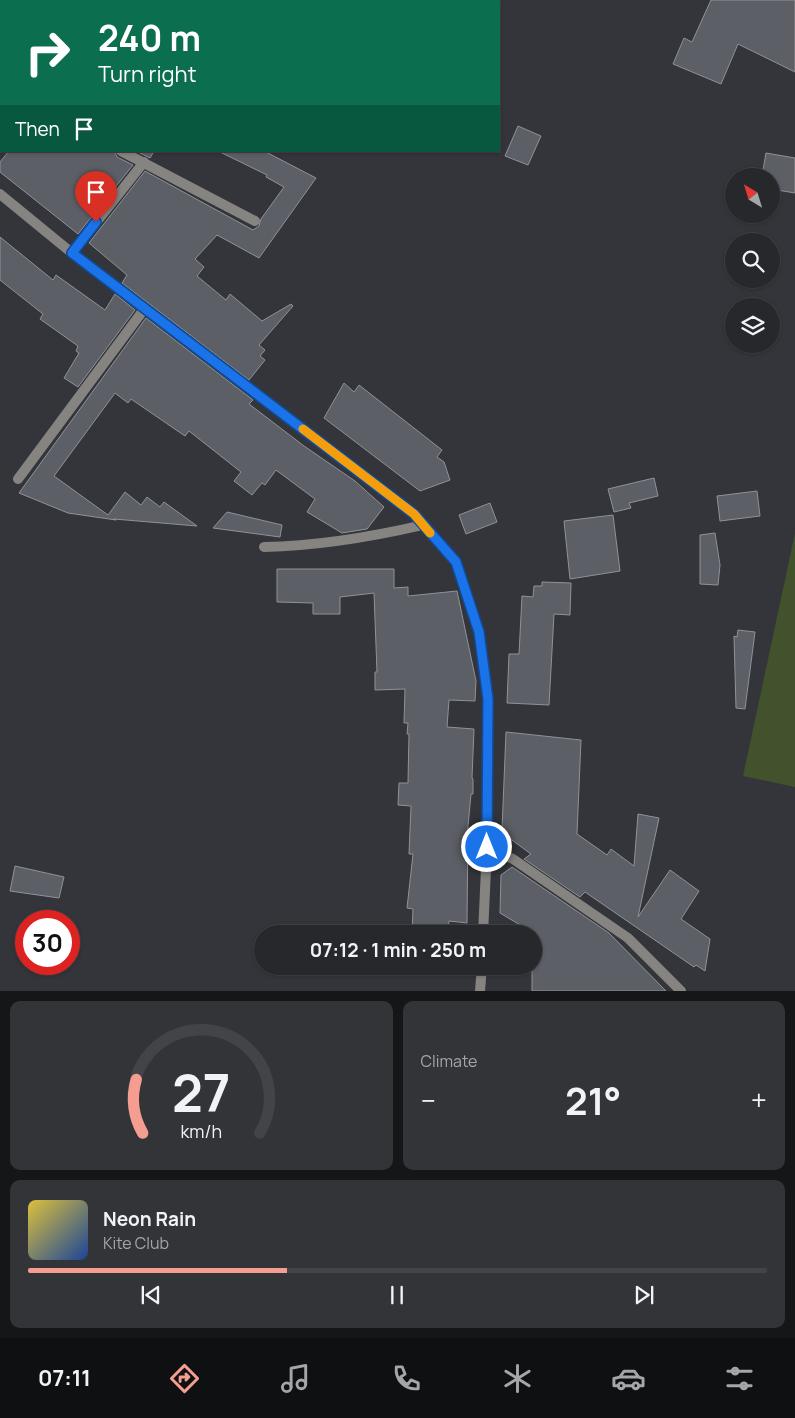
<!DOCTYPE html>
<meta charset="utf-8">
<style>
body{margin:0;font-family:Manrope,sans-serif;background:#323438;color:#f1f3f6;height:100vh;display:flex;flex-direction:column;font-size:19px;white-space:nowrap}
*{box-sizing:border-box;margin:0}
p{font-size:16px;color:#a4a6a9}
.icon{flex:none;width:28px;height:28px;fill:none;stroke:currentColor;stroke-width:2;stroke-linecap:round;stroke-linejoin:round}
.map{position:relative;height:991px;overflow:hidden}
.sheet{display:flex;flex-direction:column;gap:10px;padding:10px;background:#151618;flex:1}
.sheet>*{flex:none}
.guide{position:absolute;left:0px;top:0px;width:500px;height:152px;box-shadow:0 1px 4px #0004,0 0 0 1px #424448;background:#0b6e4f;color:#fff;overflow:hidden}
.needle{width:32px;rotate:322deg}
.tools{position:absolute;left:725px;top:168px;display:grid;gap:10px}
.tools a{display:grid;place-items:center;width:55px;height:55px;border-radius:50%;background:#26282c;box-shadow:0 1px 4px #0004,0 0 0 1px #424448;font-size:25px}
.speed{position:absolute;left:15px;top:910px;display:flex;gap:10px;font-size:25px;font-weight:700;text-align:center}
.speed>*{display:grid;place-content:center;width:65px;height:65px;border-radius:50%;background:#26282c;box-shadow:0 1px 4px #0004,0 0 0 1px #424448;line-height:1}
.speed .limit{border:8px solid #d22;background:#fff;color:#111}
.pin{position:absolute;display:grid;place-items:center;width:42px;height:42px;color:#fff;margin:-51px -21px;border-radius:50% 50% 50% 0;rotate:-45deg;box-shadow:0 0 5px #0007}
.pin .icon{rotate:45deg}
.me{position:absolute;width:55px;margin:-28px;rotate:0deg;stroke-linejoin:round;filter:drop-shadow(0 0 4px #0008)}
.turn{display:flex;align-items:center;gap:18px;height:105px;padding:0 15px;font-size:22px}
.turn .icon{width:65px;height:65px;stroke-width:2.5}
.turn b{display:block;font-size:35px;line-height:42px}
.then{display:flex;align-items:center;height:48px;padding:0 15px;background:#0003;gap:10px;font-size:19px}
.big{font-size:38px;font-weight:700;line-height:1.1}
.sheet .widget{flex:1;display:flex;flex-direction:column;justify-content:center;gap:8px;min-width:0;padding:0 18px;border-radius:10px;background:#323438}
.sheet .dial{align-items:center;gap:0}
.dial svg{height:130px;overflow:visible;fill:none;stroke:#424448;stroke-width:7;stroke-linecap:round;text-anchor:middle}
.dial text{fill:#f1f3f6;stroke:none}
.song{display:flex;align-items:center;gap:15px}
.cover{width:60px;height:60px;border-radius:8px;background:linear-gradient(135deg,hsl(50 70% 55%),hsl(220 70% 35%))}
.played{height:5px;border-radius:2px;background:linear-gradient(90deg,#f59d90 35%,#424448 35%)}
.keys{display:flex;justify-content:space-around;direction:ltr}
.heat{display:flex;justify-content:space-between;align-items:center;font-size:28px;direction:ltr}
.sheet .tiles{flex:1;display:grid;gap:10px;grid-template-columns:1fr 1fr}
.widget:last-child{grid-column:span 2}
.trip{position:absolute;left:254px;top:925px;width:288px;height:50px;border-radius:25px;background:#26282c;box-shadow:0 1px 4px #0004,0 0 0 1px #424448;font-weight:700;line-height:50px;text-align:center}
.menu{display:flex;height:80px;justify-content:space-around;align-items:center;background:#0f1012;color:#a4a6a9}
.menu .icon{width:35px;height:35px}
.menu .current{color:#f59d90}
.menu b{font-size:22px;color:#f1f3f6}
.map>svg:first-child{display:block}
.green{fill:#41522c}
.building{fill:#5c5f65;stroke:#909299}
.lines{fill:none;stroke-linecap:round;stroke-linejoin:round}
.lane{stroke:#868481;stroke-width:10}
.street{stroke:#868481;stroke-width:10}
.route-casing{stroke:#114b97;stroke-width:12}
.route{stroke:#1a73e8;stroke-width:9}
.slow{stroke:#f59e0b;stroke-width:9}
</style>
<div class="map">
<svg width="795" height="991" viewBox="0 0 795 991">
<rect width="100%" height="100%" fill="#33353b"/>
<path class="green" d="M 795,533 L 795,787 L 743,776 Z"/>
<path class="building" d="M 711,0 L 795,0 L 795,72 L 738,44 L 721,84 L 673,64 L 684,38 L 692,42 Z
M 518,126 L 541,136 L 528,165 L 505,156 Z
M 9,151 L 114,151 L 117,157 L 133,165 L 78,234 L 0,172 L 0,162 Z
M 136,151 L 154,151 L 150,158 Z
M 218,151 L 264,151 L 316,178 L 259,258 L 217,235 L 195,259 L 204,267 L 197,276 L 226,300 L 230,294 L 262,321 L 291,304 L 293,306 L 259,345 L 265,350 L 260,356 L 265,360 L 249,380 L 122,283 L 127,275 L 89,243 L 145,171 L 253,230 L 259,226 L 261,219 L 284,187 L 266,177 L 267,175 Z
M 766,153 L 795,158 L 795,193 L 771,189 L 771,176 L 762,176 Z
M 0,237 L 53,280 L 56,275 L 105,310 L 115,294 L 135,310 L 78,387 L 64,378 L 79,353 L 76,351 L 78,346 L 40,319 L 43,314 L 0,280 Z
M 146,318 L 253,400 L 249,404 L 304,446 L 355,481 L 384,507 L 367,529 L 342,533 L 307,512 L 315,499 L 276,470 L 265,485 L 262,483 L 252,495 L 234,481 L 241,472 L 189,431 L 185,436 L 131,399 L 128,403 L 115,393 L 54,476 L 108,515 L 125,492 L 141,505 L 147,497 L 160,507 L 164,502 L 197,526 L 114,519 L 116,520 L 68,513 L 19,493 Z
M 344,383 L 354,392 L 359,385 L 442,450 L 437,457 L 444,462 L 450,480 L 420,491 L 324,418 Z
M 654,478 L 658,496 L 629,503 L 631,508 L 614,512 L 608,489 Z
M 757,491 L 760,516 L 720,521 L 717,496 Z
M 490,503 L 497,522 L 466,534 L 459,515 Z
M 227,512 L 282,525 L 280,537 L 213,528 Z
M 613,515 L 620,571 L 570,579 L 564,521 Z
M 715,533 L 720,565 L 718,585 L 700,584 L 700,535 Z
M 277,569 L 394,569 L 394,588 L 408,587 L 408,596 L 457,591 L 476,681 L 475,701 L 449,700 L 447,727 L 474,729 L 472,778 L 473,779 L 473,794 L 471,794 L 468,826 L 467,923 L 449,921 L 448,934 L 412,934 L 413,909 L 407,908 L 413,854 L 409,854 L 411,806 L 398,805 L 399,783 L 408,783 L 409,734 L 407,734 L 408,723 L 404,723 L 405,689 L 375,690 L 375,672 L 377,672 L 374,593 L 340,597 L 340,614 L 313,614 L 313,603 L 277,602 Z
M 542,582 L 571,583 L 570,615 L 554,614 L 549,705 L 507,703 L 509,654 L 519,654 L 522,596 L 533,597 L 534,586 L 542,586 Z
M 738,630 L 755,632 L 745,709 L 736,708 L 734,636 L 737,637 Z
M 506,732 L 581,740 L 577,834 L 607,855 L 611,849 L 634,866 L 638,814 L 659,818 L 638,917 L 670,870 L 699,891 L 681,919 L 710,939 L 705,971 L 696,965 L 694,967 L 585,892 L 580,897 L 524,859 L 531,854 L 505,835 L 502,830 Z
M 15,866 L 64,877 L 59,898 L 10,891 Z
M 512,867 L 609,933 L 666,991 L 532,991 L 532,932 L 500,913 L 501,875 Z"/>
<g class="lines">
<path class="lane" d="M 121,151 L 255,221
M 72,253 L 144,162
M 18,479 L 145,308"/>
<path class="street" d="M 0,54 L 1,52
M 0,194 L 72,253 L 414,514 L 456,562 L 479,632 L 488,699 L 487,847 L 483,934
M 264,547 C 317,546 371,537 423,525
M 487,847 L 513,859 L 628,938 L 681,991
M 480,991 L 482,966"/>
</g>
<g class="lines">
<defs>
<path id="route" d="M 96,222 L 72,253 L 414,514 L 456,562 L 479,632 L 488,699 L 487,847"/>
</defs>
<use href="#route" class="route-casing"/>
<use href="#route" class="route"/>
<path class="slow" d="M 303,429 L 414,514 L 430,533"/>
</g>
</svg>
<div class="tools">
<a><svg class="needle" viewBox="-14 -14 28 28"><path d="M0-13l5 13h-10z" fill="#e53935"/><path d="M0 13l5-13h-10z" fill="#a4a6a9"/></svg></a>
<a><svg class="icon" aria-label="search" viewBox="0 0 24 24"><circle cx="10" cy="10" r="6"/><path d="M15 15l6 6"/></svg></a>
<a><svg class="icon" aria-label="layers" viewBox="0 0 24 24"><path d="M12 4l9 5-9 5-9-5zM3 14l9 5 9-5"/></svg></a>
</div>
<div class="speed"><div class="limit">30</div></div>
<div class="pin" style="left:96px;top:222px;background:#d93025"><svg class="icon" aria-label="arrive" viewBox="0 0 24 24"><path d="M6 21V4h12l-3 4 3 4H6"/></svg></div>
<svg class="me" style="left:487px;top:847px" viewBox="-20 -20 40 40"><circle r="17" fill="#1a73e8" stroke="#fff" stroke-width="3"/><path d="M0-11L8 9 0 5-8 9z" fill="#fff"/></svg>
<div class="trip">07:12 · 1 min · 250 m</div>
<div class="guide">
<div class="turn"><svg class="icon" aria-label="right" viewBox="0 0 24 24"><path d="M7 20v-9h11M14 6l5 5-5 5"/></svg><div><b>240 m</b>Turn right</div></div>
<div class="then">Then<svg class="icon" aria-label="arrive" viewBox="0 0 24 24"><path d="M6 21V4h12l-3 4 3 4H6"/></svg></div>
</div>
</div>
<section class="sheet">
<div class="tiles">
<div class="widget dial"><svg viewBox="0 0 100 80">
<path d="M14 69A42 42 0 1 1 86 69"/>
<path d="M14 69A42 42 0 0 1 10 36" stroke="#f59d90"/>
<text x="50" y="56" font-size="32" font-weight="700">27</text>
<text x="50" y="72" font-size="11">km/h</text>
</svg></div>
<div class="widget"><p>Climate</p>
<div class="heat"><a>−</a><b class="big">21°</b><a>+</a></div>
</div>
<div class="widget">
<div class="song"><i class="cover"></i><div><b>Neon Rain</b><p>Kite Club</p></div></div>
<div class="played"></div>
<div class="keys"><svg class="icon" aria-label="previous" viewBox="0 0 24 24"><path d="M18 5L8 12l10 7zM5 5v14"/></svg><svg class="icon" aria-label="pause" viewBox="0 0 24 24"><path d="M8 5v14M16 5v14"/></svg><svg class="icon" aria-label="next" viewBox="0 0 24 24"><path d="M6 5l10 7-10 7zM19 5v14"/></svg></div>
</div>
</div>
</section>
<nav class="menu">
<b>07:11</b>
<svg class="icon current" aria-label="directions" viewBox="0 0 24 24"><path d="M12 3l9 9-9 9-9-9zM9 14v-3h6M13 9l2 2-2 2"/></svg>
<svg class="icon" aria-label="music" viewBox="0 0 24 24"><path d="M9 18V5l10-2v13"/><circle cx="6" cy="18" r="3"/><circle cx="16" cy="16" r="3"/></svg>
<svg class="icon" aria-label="phone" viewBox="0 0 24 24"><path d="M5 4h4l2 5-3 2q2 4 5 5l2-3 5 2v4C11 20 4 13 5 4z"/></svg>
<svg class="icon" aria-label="climate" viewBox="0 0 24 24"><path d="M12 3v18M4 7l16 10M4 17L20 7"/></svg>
<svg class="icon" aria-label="car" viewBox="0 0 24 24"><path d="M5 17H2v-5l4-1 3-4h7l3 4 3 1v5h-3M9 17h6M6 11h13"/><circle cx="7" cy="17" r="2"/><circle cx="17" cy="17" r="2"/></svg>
<svg class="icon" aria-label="filters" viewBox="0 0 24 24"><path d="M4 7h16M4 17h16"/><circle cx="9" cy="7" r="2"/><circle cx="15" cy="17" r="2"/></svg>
</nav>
